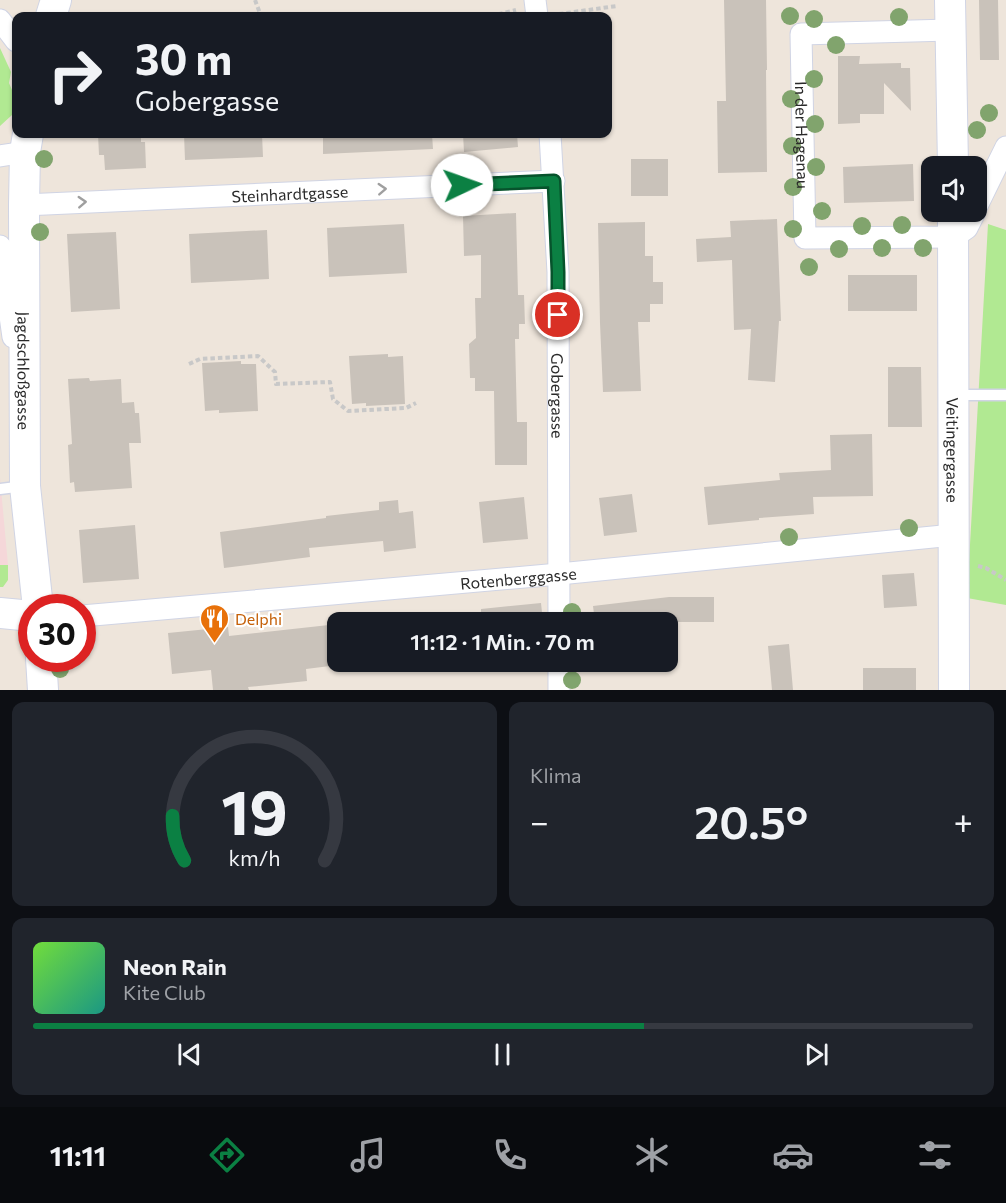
<!DOCTYPE html>
<html lang="de">
<meta charset="utf-8">
<style>
body{margin:0;font-family:Commissioner,sans-serif;background:#20242c;color:#f1f3f6;height:100vh;display:flex;flex-direction:column;font-size:22px;white-space:nowrap}
*{box-sizing:border-box;margin:0}
p{font-size:20px;color:#9ea1a6}
.icon{flex:none;width:33px;height:33px;fill:none;stroke:currentColor;stroke-width:2;stroke-linecap:round;stroke-linejoin:round}
.map{position:relative;height:690px;overflow:hidden}
.side{display:flex;flex-direction:column;gap:12px;padding:12px;background:#0d0f14;flex:1}
.side>*{flex:none}
.banner{position:absolute;left:12px;top:12px;width:600px;height:126px;border-radius:12px;box-shadow:0 2px 4px #0004;background:#171b24;color:#f1f3f6;overflow:hidden}
.tools{position:absolute;left:921px;top:156px;display:grid;gap:12px}
.tools a{display:grid;place-items:center;width:66px;height:66px;border-radius:12px;background:#171b24;box-shadow:0 2px 4px #0004;font-size:30px}
.speed{position:absolute;left:18px;top:594px;display:flex;gap:12px;font-size:30px;font-weight:700;text-align:center}
.speed>*{display:grid;place-content:center;width:78px;height:78px;border-radius:50%;background:#171b24;box-shadow:0 2px 4px #0004;line-height:1}
.speed .limit{border:9px solid #d22;background:#fff;color:#111}
.pin{position:absolute;display:grid;place-items:center;width:51px;height:51px;color:#fff;margin:-26px;border:3px solid #fff;border-radius:50%;box-shadow:0 2px 6px #0007}
.me{position:absolute;width:66px;margin:-33px;rotate:87deg;stroke-linejoin:round;filter:drop-shadow(0 0 4px #0008)}
.turn{display:flex;align-items:center;gap:21px;height:126px;padding:0 24px;font-size:27px}
.turn .icon{width:78px;height:78px;stroke-width:2.5}
.turn b{display:block;font-size:42px;line-height:51px}
.big{font-size:45px;font-weight:600;line-height:1.1}
.side .widget{flex:1;display:flex;flex-direction:column;justify-content:center;gap:9px;min-width:0;padding:0 21px;border-radius:12px;background:#20242c}
.side .dial{align-items:center;gap:0}
.dial svg{height:156px;overflow:visible;fill:none;stroke:#363941;stroke-width:7;stroke-linecap:round;text-anchor:middle}
.dial text{fill:#f1f3f6;stroke:none}
.song{display:flex;align-items:center;gap:18px}
.cover{width:72px;height:72px;border-radius:9px;background:linear-gradient(135deg,hsl(100 70% 55%),hsl(170 70% 35%))}
.played{height:6px;border-radius:3px;background:linear-gradient(90deg,#0b8043 65%,#363941 65%)}
.keys{display:flex;justify-content:space-around;direction:ltr}
.heat{display:flex;justify-content:space-between;align-items:center;font-size:33px;direction:ltr}
.side .tiles{flex:1;display:grid;gap:12px;grid-template-columns:1fr 1fr}
.widget:last-child{grid-column:span 2}
.trip{position:absolute;left:327px;top:612px;width:351px;height:60px;border-radius:12px;background:#171b24;box-shadow:0 2px 4px #0004;font-weight:600;line-height:60px;text-align:center}
.tab-bar{display:flex;height:96px;justify-content:space-around;align-items:center;background:#090b0e;color:#9ea1a6}
.tab-bar .icon{width:42px;height:42px}
.tab-bar .current{color:#0b8043}
.tab-bar b{font-size:27px;color:#f1f3f6}
.map>svg:first-child{display:block}
.medical{fill:#f5d7d9}
.green{fill:#b1e992}
.building{fill:#c9c2ba}
.lines{fill:none;stroke-linecap:round;stroke-linejoin:round}
.lane-casing{stroke:#d0d4e4;stroke-width:13}
.street-casing{stroke:#d0d4e4;stroke-width:23}
.secondary-casing{stroke:#d0d4e4;stroke-width:32}
.path{stroke:#c8c8c8;stroke-width:4;stroke-dasharray:4.5 3;stroke-linecap:butt}
.lane{stroke:#fff;stroke-width:10}
.street{stroke:#fff;stroke-width:21}
.secondary{stroke:#fff;stroke-width:30}
.tree{fill:#81a46d}
.oneway{stroke:#9f9f9f}
.route-casing{stroke:#07532c;stroke-width:15}
.route{stroke:#0b8043;stroke-width:10}
.labels{text-anchor:middle;dominant-baseline:central;stroke-width:4.5;stroke-linejoin:round;paint-order:stroke}
.street-label{font-size:16px;fill:#2a2a2a;stroke:#fff}
.food-label{font-size:16px;fill:#c56008;stroke:#fff;text-anchor:start}
</style>
<div class="map">
<svg width="1006" height="690" viewBox="0 0 1006 690">
<rect width="100%" height="100%" fill="#eee5db"/>
<path class="medical" d="M 0,478 L 8,565 L 0,565 Z"/>
<path class="green" d="M 0,48 L 11,72 L 9,83 L 15,97 L 12,115 L 0,126 Z
M 988,224 L 1006,230 L 1006,605 L 967,598 Z
M 0,565 L 8,565 L 8,580 L 3,587 L 0,587 Z"/>
<path class="building" d="M 724,0 L 766,0 L 767,70 L 766,70 L 767,172 L 718,173 L 717,101 L 726,101 Z
M 979,0 L 998,0 L 999,60 L 980,60 Z
M 838,56 L 860,56 L 859,64 L 901,63 L 901,68 L 910,68 L 911,111 L 884,83 L 884,114 L 860,114 L 860,123 L 838,124 Z
M 98,134 L 141,134 L 141,142 L 145,142 L 146,168 L 105,170 L 104,155 L 99,155 Z
M 184,134 L 262,134 L 263,157 L 185,160 Z
M 323,134 L 432,134 L 433,149 L 323,154 Z
M 463,134 L 517,134 L 518,147 L 464,152 Z
M 631,159 L 668,159 L 668,196 L 631,196 Z
M 913,164 L 914,201 L 844,203 L 843,167 Z
M 516,213 L 518,295 L 524,295 L 525,324 L 519,324 L 519,339 L 515,339 L 517,422 L 527,422 L 527,465 L 495,465 L 494,391 L 475,391 L 475,378 L 470,378 L 469,344 L 476,338 L 475,298 L 481,298 L 481,255 L 464,256 L 463,216 Z
M 777,219 L 781,321 L 779,321 L 775,382 L 748,380 L 751,329 L 734,330 L 732,260 L 697,262 L 696,239 L 731,237 L 730,221 Z
M 645,222 L 645,256 L 653,256 L 653,282 L 663,282 L 663,304 L 650,304 L 650,322 L 638,322 L 641,391 L 603,392 L 600,323 L 598,223 Z
M 404,224 L 407,273 L 329,277 L 327,228 Z
M 267,230 L 269,279 L 191,283 L 189,234 Z
M 116,232 L 120,309 L 71,312 L 67,234 Z
M 848,275 L 917,275 L 917,311 L 848,311 Z
M 388,354 L 388,357 L 403,356 L 405,404 L 366,406 L 366,403 L 352,404 L 349,356 Z
M 241,361 L 241,364 L 256,364 L 258,411 L 219,413 L 219,410 L 205,411 L 202,363 Z
M 888,367 L 921,367 L 922,427 L 888,427 Z
M 89,378 L 90,381 L 121,379 L 122,403 L 134,402 L 135,413 L 139,413 L 141,443 L 129,443 L 132,488 L 75,492 L 74,482 L 70,483 L 68,445 L 72,444 L 68,379 Z
M 872,434 L 873,496 L 813,497 L 814,514 L 759,518 L 759,520 L 708,525 L 704,487 L 780,480 L 779,473 L 831,470 L 830,435 Z
M 632,494 L 637,532 L 604,536 L 599,498 Z
M 524,497 L 528,539 L 483,543 L 479,502 Z
M 398,500 L 399,513 L 413,511 L 416,548 L 384,552 L 383,541 L 309,548 L 310,557 L 224,568 L 220,532 L 326,518 L 326,516 L 379,510 L 379,502 Z
M 135,525 L 139,579 L 83,583 L 79,530 Z
M 914,573 L 917,606 L 884,608 L 882,575 Z
M 669,597 L 714,597 L 714,622 L 595,622 L 593,606 Z
M 541,603 L 543,622 L 481,622 L 481,609 Z
M 338,624 L 338,665 L 306,669 L 307,681 L 248,687 L 249,690 L 213,690 L 211,670 L 172,674 L 168,633 L 228,627 L 229,636 Z
M 789,644 L 793,690 L 772,690 L 768,646 Z
M 863,668 L 916,668 L 916,690 L 863,690 Z"/>
<g class="lines">
<defs>
<path id="lane" d="M 954,395 L 1006,395
M 0,489 L 24,486"/>
<g id="street">
<path d="M 535,0 L 537,16"/>
<path d="M 0,20 L 16,41"/>
<path id="s1" d="M 950,30 L 801,34 L 805,238 L 954,237 L 967,228 L 975,212"/>
<path id="s2" d="M 550,134 L 558,272 L 559,622"/>
<path d="M 0,156 L 25,152"/>
<path id="s3" d="M 24,205 L 554,181"/>
<path d="M 976,208 L 1006,147"/>
<path d="M 0,246 L 13,337"/>
<path id="s4" d="M 82,616 L 559,574 L 953,535"/>
<path d="M 559,662 L 559,690"/>
</g>
<g id="secondary">
<path d="M 950,0 L 953,166"/>
<path d="M 51,16 L 56,0"/>
<path id="s5" d="M 28,134 L 25,152 L 24,205 L 25,486 L 38,608"/>
<path id="s6" d="M 953,212 L 954,690"/>
<path d="M 0,613 L 32,616"/>
<path d="M 41,658 L 43,690"/>
</g>
</defs>
<use href="#lane" class="lane-casing"/>
<use href="#street" class="street-casing"/>
<use href="#secondary" class="secondary-casing"/>
<path class="path" d="M 255,0 L 261,16
M 559,14 L 617,6
M 491,16 L 516,10
M 189,364 L 200,359 L 258,356 L 275,372 L 276,384 L 330,382 L 333,399 L 348,411 L 406,408 L 416,403
M 978,566 L 986,568 L 1006,580"/>
<use href="#lane" class="lane"/>
<use href="#street" class="street"/>
<use href="#secondary" class="secondary"/>
</g>
<g class="tree">
<circle cx="790" cy="16" r="9"/>
<circle cx="899" cy="17" r="9"/>
<circle cx="814" cy="19" r="9"/>
<circle cx="836" cy="45" r="9"/>
<circle cx="814" cy="79" r="9"/>
<circle cx="791" cy="99" r="9"/>
<circle cx="989" cy="113" r="9"/>
<circle cx="815" cy="124" r="9"/>
<circle cx="977" cy="130" r="9"/>
<circle cx="792" cy="146" r="9"/>
<circle cx="44" cy="159" r="9"/>
<circle cx="816" cy="167" r="9"/>
<circle cx="793" cy="187" r="9"/>
<circle cx="822" cy="211" r="9"/>
<circle cx="902" cy="225" r="9"/>
<circle cx="862" cy="226" r="9"/>
<circle cx="793" cy="229" r="9"/>
<circle cx="40" cy="232" r="9"/>
<circle cx="882" cy="248" r="9"/>
<circle cx="923" cy="248" r="9"/>
<circle cx="839" cy="249" r="9"/>
<circle cx="809" cy="267" r="9"/>
<circle cx="909" cy="528" r="9"/>
<circle cx="789" cy="537" r="9"/>
<circle cx="572" cy="612" r="9"/>
<circle cx="60" cy="669" r="9"/>
<circle cx="572" cy="680" r="9"/>
</g>
<defs><path id="oneway-chevron" d="M-2-3.5L2.5 0L-2 3.5" fill="none" stroke-width="1.6" stroke-linecap="round" stroke-linejoin="round" transform="scale(1.5)"/></defs>
<g class="oneway">
<use href="#oneway-chevron" transform="translate(382 189) rotate(-3)"/>
<use href="#oneway-chevron" transform="translate(82 202) rotate(-3)"/>
</g>
<g class="lines">
<defs>
<path id="route" d="M 462,185 L 554,181 L 558,272 L 558,315"/>
</defs>
<use href="#route" class="route-casing"/>
<use href="#route" class="route"/>
</g>
<defs>
<symbol id="restaurant-pin" viewBox="-11 -11 22 30"><path d="M0 17L-7.5 6A9.5 9.5 0 1 1 7.5 6Z" fill="#e8710a" stroke="#fff"/><path d="M-5-6h1v4h1v-4h1v4h1v-4h1v5L-1.5 .5V6h-2V.5L-5-1ZM5-6V6H3V1.5H1.5Q1.5-4 5-6Z" fill="#fff"/></symbol>
</defs>
<g fill-rule="evenodd">
<use href="#restaurant-pin" x="198" y="602" width="33" height="45"/>
</g>
<g class="labels">
<g class="street-label">
<text stroke="none"><textPath href="#s1" startOffset="250">In der Hagenau</textPath></text>
<text stroke="none"><textPath href="#s3" startOffset="266">Steinhardtgasse</textPath></text>
<text stroke="none"><textPath href="#s5" startOffset="237">Jagdschloßgasse</textPath></text>
<text stroke="none"><textPath href="#s2" startOffset="262">Gobergasse</textPath></text>
<text stroke="none"><textPath href="#s6" startOffset="238">Veitingergasse</textPath></text>
<text stroke="none"><textPath href="#s4" startOffset="438">Rotenberggasse</textPath></text>
</g>
<g class="food-label">
<text x="235" y="618">Delphi</text>
</g>
</g>
</svg>
<div class="tools">
<a><svg class="icon" aria-label="sound" viewBox="0 0 24 24"><path d="M4 9h4l5-4v14l-5-4H4zM17 9q2 3 0 6"/></svg></a>
</div>
<div class="speed"><div class="limit">30</div></div>
<div class="pin" style="left:558px;top:315px;background:#d93025"><svg class="icon" aria-label="arrive" viewBox="0 0 24 24"><path d="M6 21V4h12l-3 4 3 4H6"/></svg></div>
<svg class="me" style="left:462px;top:185px" viewBox="-20 -20 40 40"><circle r="19" fill="#fff"/><path d="M0-13L10 11 0 6-10 11z" fill="#0b8043"/></svg>
<div class="trip">11:12 · 1 Min. · 70 m</div>
<div class="banner">
<div class="turn"><svg class="icon" aria-label="right" viewBox="0 0 24 24"><path d="M7 20v-9h11M14 6l5 5-5 5"/></svg><div><b>30 m</b>Gobergasse</div></div>
</div>
</div>
<section class="side">
<div class="tiles">
<div class="widget dial"><svg viewBox="0 0 100 80">
<path d="M14 69A42 42 0 1 1 86 69"/>
<path d="M14 69A42 42 0 0 1 8 46" stroke="#0b8043"/>
<text x="50" y="56" font-size="32" font-weight="700">19</text>
<text x="50" y="72" font-size="11">km/h</text>
</svg></div>
<div class="widget"><p>Klima</p>
<div class="heat"><a>−</a><b class="big">20.5°</b><a>+</a></div>
</div>
<div class="widget">
<div class="song"><i class="cover"></i><div><b>Neon Rain</b><p>Kite Club</p></div></div>
<div class="played"></div>
<div class="keys"><svg class="icon" aria-label="previous" viewBox="0 0 24 24"><path d="M18 5L8 12l10 7zM5 5v14"/></svg><svg class="icon" aria-label="pause" viewBox="0 0 24 24"><path d="M8 5v14M16 5v14"/></svg><svg class="icon" aria-label="next" viewBox="0 0 24 24"><path d="M6 5l10 7-10 7zM19 5v14"/></svg></div>
</div>
</div>
</section>
<nav class="tab-bar">
<b>11:11</b>
<svg class="icon current" aria-label="directions" viewBox="0 0 24 24"><path d="M12 3l9 9-9 9-9-9zM9 14v-3h6M13 9l2 2-2 2"/></svg>
<svg class="icon" aria-label="music" viewBox="0 0 24 24"><path d="M9 18V5l10-2v13"/><circle cx="6" cy="18" r="3"/><circle cx="16" cy="16" r="3"/></svg>
<svg class="icon" aria-label="phone" viewBox="0 0 24 24"><path d="M5 4h4l2 5-3 2q2 4 5 5l2-3 5 2v4C11 20 4 13 5 4z"/></svg>
<svg class="icon" aria-label="climate" viewBox="0 0 24 24"><path d="M12 3v18M4 7l16 10M4 17L20 7"/></svg>
<svg class="icon" aria-label="car" viewBox="0 0 24 24"><path d="M5 17H2v-5l4-1 3-4h7l3 4 3 1v5h-3M9 17h6M6 11h13"/><circle cx="7" cy="17" r="2"/><circle cx="17" cy="17" r="2"/></svg>
<svg class="icon" aria-label="filters" viewBox="0 0 24 24"><path d="M4 7h16M4 17h16"/><circle cx="9" cy="7" r="2"/><circle cx="15" cy="17" r="2"/></svg>
</nav>
